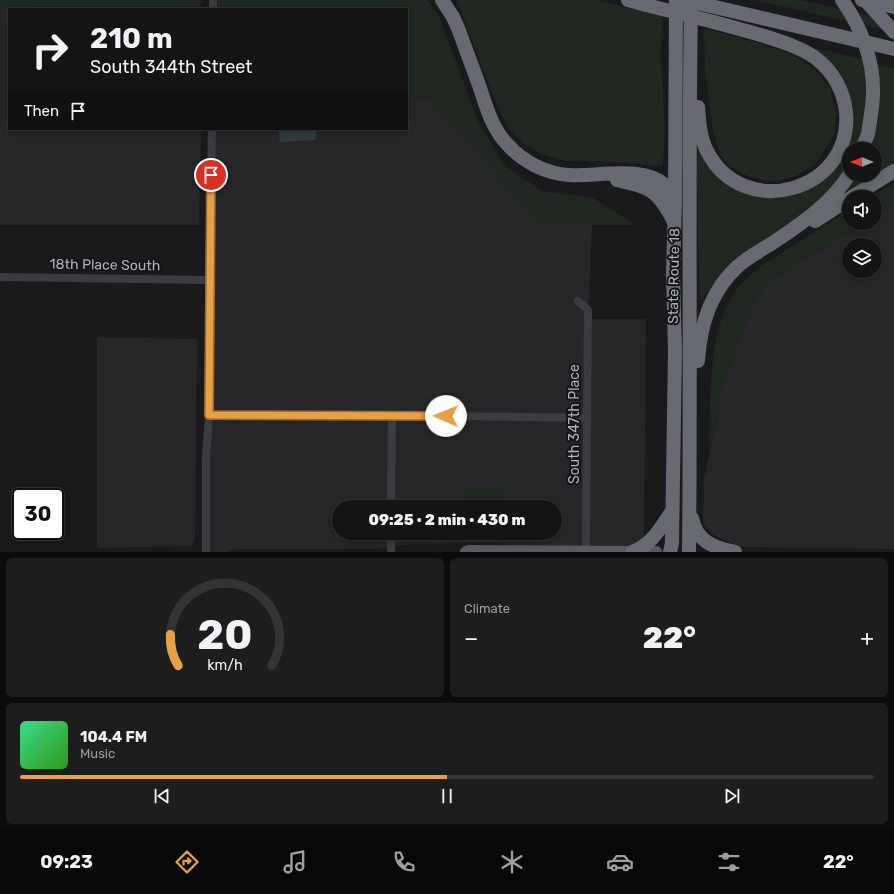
<!DOCTYPE html>
<meta charset="utf-8">
<style>
body{margin:0;font-family:Rubik,sans-serif;background:#1d1d1e;color:#f1f3f6;height:100vh;display:flex;flex-direction:column;font-size:15px;white-space:nowrap}
*{box-sizing:border-box;margin:0}
p{font-size:13px;color:#9d9ea0}
.icon{flex:none;width:22px;height:22px;fill:none;stroke:currentColor;stroke-width:2;stroke-linecap:round;stroke-linejoin:round}
.map{position:relative;height:552px;overflow:hidden}
.panel{display:flex;flex-direction:column;gap:6px;padding:6px;background:#0b0b0c;flex:1}
.panel>*{flex:none}
.banner{position:absolute;left:8px;top:8px;width:400px;height:122px;border-radius:0px;box-shadow:0 2px 10px #0003,0 0 0 1px #333334;background:#141415;color:#f1f3f6;overflow:hidden}
.needle{width:26px;rotate:270deg}
.buttons{position:absolute;left:842px;top:142px;display:grid;gap:8px}
.buttons a{display:grid;place-items:center;width:40px;height:40px;border-radius:50%;background:#141415;box-shadow:0 2px 10px #0003,0 0 0 1px #333334;font-size:20px}
.speed{position:absolute;left:12px;top:488px;display:flex;gap:8px;font-size:20px;font-weight:700;text-align:center}
.speed>*{display:grid;place-content:center;width:52px;height:52px;border-radius:50%;background:#141415;box-shadow:0 2px 10px #0003,0 0 0 1px #333334;line-height:1}
.speed .limit{border:2px solid #111;border-radius:6px;background:#fff;color:#111}
.pin{position:absolute;display:grid;place-items:center;width:34px;height:34px;color:#fff;margin:-17px;border:2px solid #fff;border-radius:50%;box-shadow:0 1px 4px #0007}
.me{position:absolute;width:44px;margin:-22px;rotate:271deg;stroke-linejoin:round;filter:drop-shadow(0 0 3px #0008)}
.turn{display:flex;align-items:center;gap:14px;height:84px;padding:0 16px;font-size:18px}
.turn .icon{width:52px;height:52px;stroke-width:2.5}
.turn b{display:block;font-size:28px;line-height:34px}
.then{display:flex;align-items:center;height:38px;padding:0 16px;background:#0003;gap:8px;font-size:15px}
.big{font-size:30px;font-weight:800;line-height:1.1}
.panel .tile{flex:1;display:flex;flex-direction:column;justify-content:center;gap:6px;min-width:0;padding:0 14px;border-radius:6px;background:#1d1d1e}
.panel .dial{align-items:center;gap:0}
.dial svg{height:104px;overflow:visible;fill:none;stroke:#333334;stroke-width:7;stroke-linecap:round;text-anchor:middle}
.dial text{fill:#f1f3f6;stroke:none}
.song{display:flex;align-items:center;gap:12px}
.cover{width:48px;height:48px;border-radius:6px;background:linear-gradient(135deg,hsl(150 70% 55%),hsl(110 70% 35%))}
.played{height:4px;border-radius:2px;background:linear-gradient(90deg,#e6a147 50%,#333334 50%)}
.keys{display:flex;justify-content:space-around;direction:ltr}
.heat{display:flex;justify-content:space-between;align-items:center;font-size:22px;direction:ltr}
.panel .tiles{flex:1;display:grid;gap:6px;grid-template-columns:1fr 1fr}
.tile:last-child{grid-column:span 2}
.trip{position:absolute;left:332px;top:500px;width:230px;height:40px;border-radius:20px;background:#141415;box-shadow:0 2px 10px #0003,0 0 0 1px #333334;font-weight:800;line-height:40px;text-align:center}
.tab-bar{display:flex;height:64px;justify-content:space-around;align-items:center;background:#080808;color:#9d9ea0}
.tab-bar .icon{width:28px;height:28px}
.tab-bar .active{color:#e6a147}
.tab-bar b{font-size:18px;color:#f1f3f6}
.map>svg:first-child{display:block}
.built{fill:#262629;fill-rule:evenodd}
.green{fill:#202720}
.water{fill:#303a3f}
.lines{fill:none;stroke-linecap:round;stroke-linejoin:round}
.street{stroke:#3b3c40;stroke-width:8}
.primary{stroke:#575a5f;stroke-width:12}
.highway{stroke:#676b71;stroke-width:14}
.highway-bridge{stroke:#676b71;stroke-width:14}
.route-casing{stroke:#96692e;stroke-width:10}
.route{stroke:#e6a147;stroke-width:7}
.labels{text-anchor:middle;dominant-baseline:central;stroke-width:4;stroke-linejoin:round;paint-order:stroke}
.street-label{font-size:14px;fill:#adb2ba;stroke:#151517}
</style>
<div class="map">
<svg width="894" height="552" viewBox="0 0 894 552">
<rect width="100%" height="100%" fill="#1a1a1c"/>
<path class="built" d="M 0,6 L 203,7 L 203,9 L 9,9 L 9,129 L 201,129 L 199,225 L 0,225 Z
M 407,100 L 430,100 L 540,224 L 592,224 L 588,319 L 646,319 L 644,541 L 635,546 L 517,548 L 499,543 L 413,544 L 372,549 L 236,549 L 227,552 L 206,552 L 212,129 L 407,129 ZM 339,507 L 555,507 L 555,533 L 339,533 Z
M 894,206 L 894,549 L 738,547 L 712,534 L 703,524 L 704,478 L 718,417 L 720,391 L 756,299 L 771,280 L 865,223 L 875,223 L 875,217 ZM 849,245 L 875,245 L 875,271 L 849,271 Z
M 97,337 L 197,339 L 195,537 L 193,545 L 191,546 L 97,548 Z"/>
<path class="green" d="M 0,0 L 203,0 L 198,7 L 0,6 Z
M 218,0 L 427,0 L 439,16 L 479,124 L 505,166 L 542,191 L 593,198 L 636,225 L 540,225 L 430,100 L 407,100 L 407,9 L 218,9 Z
M 457,0 L 595,0 L 662,16 L 661,59 L 665,132 L 663,166 L 613,162 L 565,161 L 541,154 L 524,144 L 507,126 L 496,103 Z
M 754,0 L 800,0 L 894,21 L 894,32 Z
M 704,28 L 761,44 L 796,56 L 815,70 L 830,88 L 833,101 L 837,111 L 834,134 L 824,152 L 815,165 L 794,177 L 776,181 L 761,180 L 743,174 L 728,165 L 719,153 L 713,130 L 705,72 Z
M 810,47 L 865,60 L 868,105 L 857,149 L 849,149 L 849,166 L 837,184 L 804,215 L 740,256 L 725,270 L 700,301 L 696,148 L 699,148 L 746,191 L 824,176 L 852,107 L 848,91 L 843,78 L 834,67 Z
M 876,65 L 894,68 L 894,166 L 861,186 L 844,194 L 855,175 L 875,175 L 875,149 L 867,149 Z
M 894,183 L 894,206 L 875,217 L 875,197 L 870,197 Z
M 849,210 L 849,223 L 865,223 L 771,280 L 756,299 L 720,391 L 718,417 L 709,455 C 711,403 705,317 745,280 C 759,266 776,256 792,246 C 811,234 830,222 849,210 Z
M 463,486 L 506,486 L 506,507 L 463,507 Z"/>
<path class="water" d="M 277,129 L 317,129 L 315,140 L 280,142 L 279,133 Z"/>
<g class="lines">
<path class="street" d="M 213,9 L 213,0
M 0,277 L 209,280
M 578,301 L 588,310 L 586,552
M 209,415 L 383,415 L 587,418
M 391,507 L 392,415
M 206,552 L 206,458 L 209,415 L 209,280 L 212,129
M 391,552 L 391,533"/>
<path class="primary" d="M 466,552 L 468,551 L 631,552
M 635,552 L 656,552"/>
<path class="highway" d="M 442,0 L 453,17 L 458,28 C 465,47 472,66 479,85 C 486,106 492,129 508,145 C 523,162 547,174 569,175 C 597,177 642,165 665,185 C 669,189 672,194 675,199
M 628,0 L 646,5
M 862,0 L 894,7
M 715,7 L 894,49
M 698,107 C 699,122 700,137 707,151 C 743,222 853,192 846,112 C 844,92 834,73 818,60 C 797,42 741,30 714,22
M 862,149 L 868,134 L 871,114
M 617,180 C 651,188 658,190 674,222
M 852,197 L 894,171
M 815,221 L 849,199
M 698,361 C 700,326 710,292 737,267 C 749,256 764,249 777,240 C 804,222 832,202 849,175
M 692,518 C 696,541 714,548 735,552
M 632,552 C 652,545 661,527 672,511
M 670,552 L 672,543 L 675,351 L 673,275 L 675,199 L 676,0
M 689,552 C 691,369 688,187 691,4"/>
<path class="highway-bridge" d="M 683,0 L 715,7
M 842,0 C 861,27 874,60 873,93 C 873,100 872,107 871,114
M 865,0 L 894,32
M 646,5 L 714,22"/>
</g>
<g class="lines">
<defs>
<path id="route" d="M 211,175 L 209,415 L 446,416"/>
</defs>
<use href="#route" class="route-casing"/>
<use href="#route" class="route"/>
</g>
<g class="labels">
<g class="street-label">
<text transform="translate(105 265) rotate(1)">18th Place South</text>
<text transform="translate(674 276) rotate(-89)">State Route 18</text>
<text transform="translate(574 424) rotate(-90)">South 347th Place</text>
</g>
</g>
</svg>
<div class="buttons">
<a><svg class="needle" viewBox="-14 -14 28 28"><path d="M0-13l5 13h-10z" fill="#e53935"/><path d="M0 13l5-13h-10z" fill="#9d9ea0"/></svg></a>
<a><svg class="icon" aria-label="sound" viewBox="0 0 24 24"><path d="M4 9h4l5-4v14l-5-4H4zM17 9q2 3 0 6"/></svg></a>
<a><svg class="icon" aria-label="layers" viewBox="0 0 24 24"><path d="M12 4l9 5-9 5-9-5zM3 14l9 5 9-5"/></svg></a>
</div>
<div class="speed"><div class="limit">30</div></div>
<div class="pin" style="left:211px;top:175px;background:#d93025"><svg class="icon" aria-label="arrive" viewBox="0 0 24 24"><path d="M6 21V4h12l-3 4 3 4H6"/></svg></div>
<svg class="me" style="left:446px;top:416px" viewBox="-20 -20 40 40"><circle r="19" fill="#fff"/><path d="M0-13L10 11 0 6-10 11z" fill="#e6a147"/></svg>
<div class="trip">09:25 · 2 min · 430 m</div>
<div class="banner">
<div class="turn"><svg class="icon" aria-label="right" viewBox="0 0 24 24"><path d="M7 20v-9h11M14 6l5 5-5 5"/></svg><div><b>210 m</b>South 344th Street</div></div>
<div class="then">Then<svg class="icon" aria-label="arrive" viewBox="0 0 24 24"><path d="M6 21V4h12l-3 4 3 4H6"/></svg></div>
</div>
</div>
<section class="panel">
<div class="tiles">
<div class="tile dial"><svg viewBox="0 0 100 80">
<path d="M14 69A42 42 0 1 1 86 69"/>
<path d="M14 69A42 42 0 0 1 8 45" stroke="#e6a147"/>
<text x="50" y="56" font-size="32" font-weight="700">20</text>
<text x="50" y="72" font-size="11">km/h</text>
</svg></div>
<div class="tile"><p>Climate</p>
<div class="heat"><a>−</a><b class="big">22°</b><a>+</a></div>
</div>
<div class="tile">
<div class="song"><i class="cover"></i><div><b>104.4 FM</b><p>Music</p></div></div>
<div class="played"></div>
<div class="keys"><svg class="icon" aria-label="previous" viewBox="0 0 24 24"><path d="M18 5L8 12l10 7zM5 5v14"/></svg><svg class="icon" aria-label="pause" viewBox="0 0 24 24"><path d="M8 5v14M16 5v14"/></svg><svg class="icon" aria-label="next" viewBox="0 0 24 24"><path d="M6 5l10 7-10 7zM19 5v14"/></svg></div>
</div>
</div>
</section>
<nav class="tab-bar">
<b>09:23</b>
<svg class="icon active" aria-label="directions" viewBox="0 0 24 24"><path d="M12 3l9 9-9 9-9-9zM9 14v-3h6M13 9l2 2-2 2"/></svg>
<svg class="icon" aria-label="music" viewBox="0 0 24 24"><path d="M9 18V5l10-2v13"/><circle cx="6" cy="18" r="3"/><circle cx="16" cy="16" r="3"/></svg>
<svg class="icon" aria-label="phone" viewBox="0 0 24 24"><path d="M5 4h4l2 5-3 2q2 4 5 5l2-3 5 2v4C11 20 4 13 5 4z"/></svg>
<svg class="icon" aria-label="climate" viewBox="0 0 24 24"><path d="M12 3v18M4 7l16 10M4 17L20 7"/></svg>
<svg class="icon" aria-label="car" viewBox="0 0 24 24"><path d="M5 17H2v-5l4-1 3-4h7l3 4 3 1v5h-3M9 17h6M6 11h13"/><circle cx="7" cy="17" r="2"/><circle cx="17" cy="17" r="2"/></svg>
<svg class="icon" aria-label="filters" viewBox="0 0 24 24"><path d="M4 7h16M4 17h16"/><circle cx="9" cy="7" r="2"/><circle cx="15" cy="17" r="2"/></svg>
<b>22°</b>
</nav>
